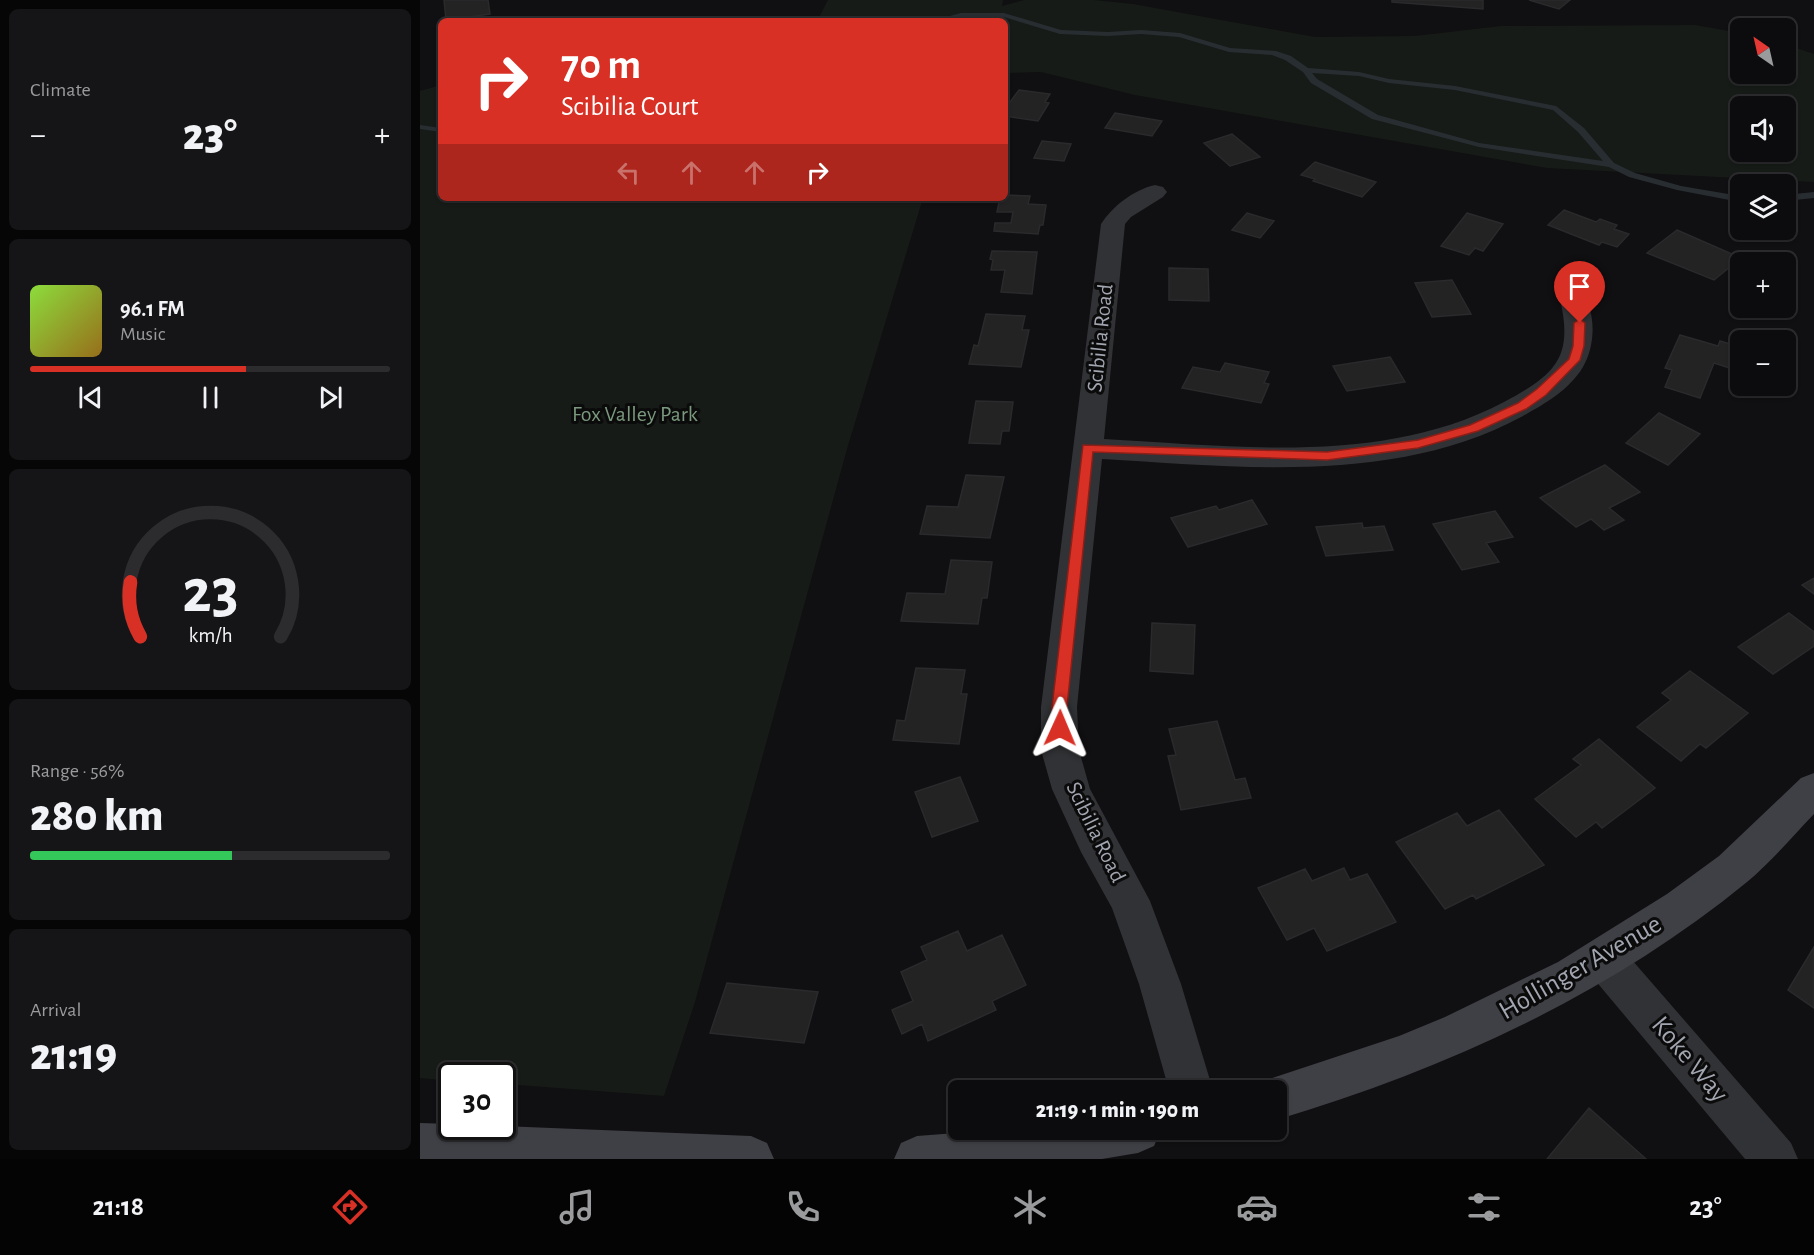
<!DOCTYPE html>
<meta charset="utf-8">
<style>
body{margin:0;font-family:"Alegreya Sans",sans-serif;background:#151416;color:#f1f3f6;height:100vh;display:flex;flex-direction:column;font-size:22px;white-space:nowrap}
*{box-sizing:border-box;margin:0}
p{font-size:20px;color:#9a9b9d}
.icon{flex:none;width:33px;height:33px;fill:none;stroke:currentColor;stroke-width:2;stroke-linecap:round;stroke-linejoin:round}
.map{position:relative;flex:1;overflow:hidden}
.side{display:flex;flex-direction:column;gap:9px;padding:9px;background:#070607;width:420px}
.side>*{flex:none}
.banner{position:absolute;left:18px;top:18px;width:570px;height:183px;border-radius:9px;box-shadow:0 2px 4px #0004,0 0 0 2px #2c2b2e;background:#d93025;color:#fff;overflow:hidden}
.needle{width:39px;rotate:326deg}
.fabs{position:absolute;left:1310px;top:18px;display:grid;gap:12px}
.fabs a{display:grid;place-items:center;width:66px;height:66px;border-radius:9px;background:#0c0b0d;box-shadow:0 2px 4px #0004,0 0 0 2px #2c2b2e;font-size:30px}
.speed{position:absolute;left:18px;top:1062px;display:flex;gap:12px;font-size:30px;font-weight:700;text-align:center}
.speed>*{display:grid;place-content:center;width:78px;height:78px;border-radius:50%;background:#0c0b0d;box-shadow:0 2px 4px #0004,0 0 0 2px #2c2b2e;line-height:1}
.speed .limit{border:3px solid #111;border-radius:9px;background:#fff;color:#111}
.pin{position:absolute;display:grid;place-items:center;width:51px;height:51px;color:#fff;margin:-62px -26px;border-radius:50% 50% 50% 0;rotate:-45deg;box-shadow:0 0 6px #0007}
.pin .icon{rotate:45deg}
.me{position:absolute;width:66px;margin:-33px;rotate:1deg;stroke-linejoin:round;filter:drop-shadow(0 0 4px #0008)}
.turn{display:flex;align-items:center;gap:21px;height:126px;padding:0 24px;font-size:27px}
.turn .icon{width:78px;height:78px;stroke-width:2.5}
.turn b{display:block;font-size:42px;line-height:51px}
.lanes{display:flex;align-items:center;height:57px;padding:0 24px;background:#0003;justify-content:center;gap:30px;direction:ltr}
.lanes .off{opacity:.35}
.big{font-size:45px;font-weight:800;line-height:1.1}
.side .widget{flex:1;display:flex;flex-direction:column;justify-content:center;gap:9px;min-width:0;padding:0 21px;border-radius:9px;background:#151416}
.side .dial{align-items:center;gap:0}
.dial svg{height:156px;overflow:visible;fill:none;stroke:#2c2b2e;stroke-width:7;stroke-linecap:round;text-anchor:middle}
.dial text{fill:#f1f3f6;stroke:none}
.song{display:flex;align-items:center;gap:18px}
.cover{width:72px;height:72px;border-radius:9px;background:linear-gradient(135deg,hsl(90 70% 55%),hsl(40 70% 35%))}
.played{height:6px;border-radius:3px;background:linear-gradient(90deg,#d93025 60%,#2c2b2e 60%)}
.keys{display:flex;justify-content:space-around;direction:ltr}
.heat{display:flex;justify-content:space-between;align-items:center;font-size:33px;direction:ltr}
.charge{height:9px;border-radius:4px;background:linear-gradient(90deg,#34c759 56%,#2c2b2e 0)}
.trip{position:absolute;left:528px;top:1080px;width:339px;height:60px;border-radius:9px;background:#0c0b0d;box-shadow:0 2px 4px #0004,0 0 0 2px #2c2b2e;font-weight:800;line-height:60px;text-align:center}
.dock{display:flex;height:96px;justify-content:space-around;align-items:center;background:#050405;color:#9a9b9d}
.dock .icon{width:42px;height:42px}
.dock .active{color:#d93025}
.dock b{font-size:27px;color:#f1f3f6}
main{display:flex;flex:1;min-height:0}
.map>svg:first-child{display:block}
.green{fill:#161b17;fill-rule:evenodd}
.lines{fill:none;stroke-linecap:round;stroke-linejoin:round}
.stream{fill:#282d32;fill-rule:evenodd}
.building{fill:#232324;stroke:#2a2a2c;stroke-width:1.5}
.street{fill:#313235;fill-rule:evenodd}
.secondary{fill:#3f4045;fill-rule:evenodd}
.route{fill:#d93025;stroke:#8d1f18;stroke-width:1.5}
.labels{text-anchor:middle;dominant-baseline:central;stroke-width:6;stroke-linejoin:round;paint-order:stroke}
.street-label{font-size:22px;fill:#a2a6b0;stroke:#0b0b0b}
.park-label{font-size:22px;fill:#7b997e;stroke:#0b0b0b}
.near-street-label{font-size:27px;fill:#a2a6b0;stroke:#0b0b0b}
</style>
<main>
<section class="side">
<div class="widget"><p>Climate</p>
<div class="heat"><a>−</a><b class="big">23°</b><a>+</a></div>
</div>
<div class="widget">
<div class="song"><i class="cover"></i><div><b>96.1 FM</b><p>Music</p></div></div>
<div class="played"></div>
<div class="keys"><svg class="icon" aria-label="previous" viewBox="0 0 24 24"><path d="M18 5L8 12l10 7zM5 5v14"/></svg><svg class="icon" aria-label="pause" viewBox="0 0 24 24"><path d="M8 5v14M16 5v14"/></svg><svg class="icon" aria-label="next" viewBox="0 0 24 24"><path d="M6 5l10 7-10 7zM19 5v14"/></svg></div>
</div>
<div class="widget dial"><svg viewBox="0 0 100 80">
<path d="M14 69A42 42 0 1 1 86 69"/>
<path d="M14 69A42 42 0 0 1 9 41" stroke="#d93025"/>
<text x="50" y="56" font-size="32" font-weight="700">23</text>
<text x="50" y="72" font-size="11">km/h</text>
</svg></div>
<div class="widget"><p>Range · 56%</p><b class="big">280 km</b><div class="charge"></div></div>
<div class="widget"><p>Arrival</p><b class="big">21:19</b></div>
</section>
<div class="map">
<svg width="1394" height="1159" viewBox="0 0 1394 1159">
<rect width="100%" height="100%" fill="#100f11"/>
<path class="green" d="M 408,0 L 583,0 L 582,6 L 604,0 L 674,0 L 713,4 L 895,37 L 995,36 L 1081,26 L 1275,25 L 1320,33 L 1320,74 L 1365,74 L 1365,44 L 1394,54 L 1394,182 L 1127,168 L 715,95 L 621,72 L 585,73 L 585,21 L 397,21 ZM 1320,106 L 1365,106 L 1365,152 L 1320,152 Z
M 21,85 L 21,198 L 503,198 L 427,449 L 275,1002 L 244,1096 L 83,1084 L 82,1076 L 32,1076 L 31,1081 L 0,1078 L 0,91 Z"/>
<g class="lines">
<path class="stream" d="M 541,13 L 584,13 L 641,30 L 688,32 L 721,30 L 760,33 L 810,48 L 856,51 L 871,56 L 888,68 L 939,72 L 969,79 L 1035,86 L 1136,106 L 1164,128 L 1194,163 L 1215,173 L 1261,186 L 1320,196 L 1320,202 L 1257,190 L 1209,177 L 1189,167 L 1059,147 L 952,119 L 891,83 L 883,72 L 865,60 L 852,55 L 809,52 L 759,37 L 721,34 L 688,36 L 640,34 L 584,17 L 541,17 L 524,21 L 511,21 ZM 892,73 L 939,76 L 969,83 L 1035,90 L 1133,110 L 1158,132 L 1183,161 L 1059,143 L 958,115 L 897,79 Z
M 0,125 L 21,128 L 21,132 L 0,129 Z
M 1394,192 L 1394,198 L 1365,201 L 1365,195 Z"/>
</g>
<path class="building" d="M 24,0 L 68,0 L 70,14 L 26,20 Z
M 972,0 L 1063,0 L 1063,9 L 972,2 Z
M 1109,0 L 1150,0 L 1139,9 Z
M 599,90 L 630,94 L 625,102 L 629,103 L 618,121 L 585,116 L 585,109 Z
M 695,113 L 742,121 L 732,136 L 685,128 Z
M 812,134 L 840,157 L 810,166 L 784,143 Z
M 622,141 L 651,144 L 644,161 L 614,158 Z
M 895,162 L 956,182 L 942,197 L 893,181 L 895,179 L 881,175 Z
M 585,195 L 610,196 L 608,204 L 626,205 L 623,225 L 620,225 L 618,234 L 574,231 L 575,223 L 591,223 L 593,212 L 577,212 L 580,198 L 585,198 Z
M 1144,210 L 1176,222 L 1180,219 L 1197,225 L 1194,229 L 1209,234 L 1197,247 L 1182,242 L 1179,245 L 1128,225 Z
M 827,213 L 854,221 L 840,238 L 812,230 Z
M 1047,213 L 1083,224 L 1063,251 L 1055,248 L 1049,255 L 1021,246 Z
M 1257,230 L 1321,258 L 1294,280 L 1227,253 Z
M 572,251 L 617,252 L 612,294 L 581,292 L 585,270 L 571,270 L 573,260 L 570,259 Z
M 749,268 L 788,269 L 789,301 L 749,300 Z
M 1032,280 L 1051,314 L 1012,317 L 995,283 Z
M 566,314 L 605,316 L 602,330 L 609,330 L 601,367 L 549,364 L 554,345 L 558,346 Z
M 1260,335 L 1298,346 L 1300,341 L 1320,347 L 1319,371 L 1294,363 L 1280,398 L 1245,387 L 1252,370 L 1245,368 Z
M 970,357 L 985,382 L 927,391 L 913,366 Z
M 805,363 L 849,372 L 844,383 L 849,384 L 841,403 L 762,388 L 773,367 L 800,372 Z
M 556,401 L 593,402 L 589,431 L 582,431 L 580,444 L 549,443 Z
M 1239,413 L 1280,434 L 1248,465 L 1206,443 Z
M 1185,465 L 1220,492 L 1189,508 L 1204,520 L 1184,530 L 1171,519 L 1156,527 L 1120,498 Z
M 546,475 L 584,477 L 570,538 L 500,534 L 507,506 L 538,507 Z
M 832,500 L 847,524 L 768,547 L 751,518 L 796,506 L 799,510 Z
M 1075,511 L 1093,537 L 1066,543 L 1079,562 L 1042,570 L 1013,524 Z
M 942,523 L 943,528 L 964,526 L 973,550 L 906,556 L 896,527 Z
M 531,560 L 572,562 L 567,598 L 562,598 L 558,624 L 481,621 L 487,593 L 525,594 Z
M 1394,578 L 1394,594 L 1382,585 Z
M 1369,613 L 1394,632 L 1394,646 L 1353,674 L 1318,647 Z
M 732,623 L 775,625 L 773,674 L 730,671 Z
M 496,668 L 545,670 L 541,694 L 547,694 L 539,744 L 473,740 L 477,720 L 485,721 Z
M 1270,671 L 1328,713 L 1286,748 L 1280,744 L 1261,761 L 1217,727 L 1251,700 L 1242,693 Z
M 797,721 L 815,780 L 825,778 L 831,798 L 761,810 L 748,756 L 756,755 L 749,729 Z
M 1179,739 L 1235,788 L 1182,828 L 1176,822 L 1156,837 L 1115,799 L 1161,765 L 1153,759 Z
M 540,777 L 558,821 L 512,837 L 495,792 Z
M 1079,810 L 1124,865 L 1056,899 L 1053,895 L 1025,909 L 976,842 L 1037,813 L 1047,826 Z
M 924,868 L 930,880 L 947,874 L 976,922 L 907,951 L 894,928 L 867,940 L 838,888 L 885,869 L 892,881 Z
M 538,931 L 547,951 L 582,935 L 606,985 L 572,1001 L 576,1010 L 508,1041 L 502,1024 L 482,1034 L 472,1010 L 493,1001 L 481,972 L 507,960 L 501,947 Z
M 1394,947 L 1394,1008 L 1368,990 Z
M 307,983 L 398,992 L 384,1043 L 290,1033 Z
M 1169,1108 L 1226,1159 L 1127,1159 Z"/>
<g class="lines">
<path class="street" d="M 735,185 L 743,187 L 747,192 L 743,197 L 711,217 L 705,224 L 684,439 C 815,446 963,466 1084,402 C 1134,375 1154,359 1140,299 L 1144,293 L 1153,291 L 1162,293 C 1177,314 1175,346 1163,367 C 1149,390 1126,403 1103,416 C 976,485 821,467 682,459 L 657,707 L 659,750 L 670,789 L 730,901 L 761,984 L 793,1090 L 749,1090 L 719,984 L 692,908 L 661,852 L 632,789 L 621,750 L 621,707 L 681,224 C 693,206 713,190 735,185 Z
M 1184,939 L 1199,945 L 1371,1143 L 1378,1159 L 1325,1159 L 1169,973 L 1163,959 L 1169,945 Z"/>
<path class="secondary" d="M 1394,773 L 1394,814 C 1372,837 1351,862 1327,882 C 1189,995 1026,1069 856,1120 L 856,1090 L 836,1090 L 840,1082 L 979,1036 L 1025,1017 L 1138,962 L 1247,894 L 1299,856 L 1381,778 Z
M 0,1123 L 32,1124 L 32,1126 L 82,1126 L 331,1136 L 347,1143 L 354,1159 L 0,1159 Z
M 575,1130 L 741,1130 L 734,1146 L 718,1153 L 682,1159 L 474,1159 L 481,1143 L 497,1136 Z"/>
</g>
<path class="route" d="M 1160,319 L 1165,323 L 1164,346 L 1160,360 L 1126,395 L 1106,409 L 1058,431 L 998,448 L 907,460 L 673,452 L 647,707 L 647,728 L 645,732 L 640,734 L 634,732 L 632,707 L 663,445 L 907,452 L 998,440 L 1050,425 L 1098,403 L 1117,389 L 1149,359 L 1153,346 L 1154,323 Z"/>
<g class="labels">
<g class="street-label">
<text transform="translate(680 338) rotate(-84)">Scibilia Road</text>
<text transform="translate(676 832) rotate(64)">Scibilia Road</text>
</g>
<g class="park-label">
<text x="215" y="414">Fox Valley Park</text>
</g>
<g class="near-street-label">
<text transform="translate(1160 967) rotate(-30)">Hollinger Avenue</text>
<text transform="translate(1270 1059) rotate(50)">Koke Way</text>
</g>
</g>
</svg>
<div class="fabs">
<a><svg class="needle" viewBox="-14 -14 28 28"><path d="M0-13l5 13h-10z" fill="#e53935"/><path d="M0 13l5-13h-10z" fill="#9a9b9d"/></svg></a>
<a><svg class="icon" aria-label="sound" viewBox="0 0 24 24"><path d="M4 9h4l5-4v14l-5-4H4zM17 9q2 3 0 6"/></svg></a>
<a><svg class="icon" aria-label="layers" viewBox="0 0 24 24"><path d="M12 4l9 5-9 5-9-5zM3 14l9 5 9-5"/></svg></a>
<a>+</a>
<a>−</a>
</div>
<div class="speed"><div class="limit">30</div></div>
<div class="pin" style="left:1160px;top:323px;background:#d93025"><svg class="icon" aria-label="arrive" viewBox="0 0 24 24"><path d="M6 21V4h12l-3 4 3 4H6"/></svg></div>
<svg class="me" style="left:640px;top:728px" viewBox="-20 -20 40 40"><path d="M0-17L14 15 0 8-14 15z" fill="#d93025" stroke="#fff" stroke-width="4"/></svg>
<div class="trip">21:19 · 1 min · 190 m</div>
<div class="banner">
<div class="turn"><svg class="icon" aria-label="right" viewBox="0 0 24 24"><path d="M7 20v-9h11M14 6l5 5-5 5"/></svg><div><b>70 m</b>Scibilia Court</div></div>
<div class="lanes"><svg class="icon off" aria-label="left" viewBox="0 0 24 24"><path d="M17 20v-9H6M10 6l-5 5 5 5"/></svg><svg class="icon off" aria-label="ahead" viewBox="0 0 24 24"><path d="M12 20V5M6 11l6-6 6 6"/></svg><svg class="icon off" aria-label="ahead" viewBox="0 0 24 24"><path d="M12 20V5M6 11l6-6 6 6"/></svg><svg class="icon" aria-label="right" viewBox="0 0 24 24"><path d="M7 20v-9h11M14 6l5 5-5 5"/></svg></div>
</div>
</div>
</main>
<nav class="dock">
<b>21:18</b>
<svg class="icon active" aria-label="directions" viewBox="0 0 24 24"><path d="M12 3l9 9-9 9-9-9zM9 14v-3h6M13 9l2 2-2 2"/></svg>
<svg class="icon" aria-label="music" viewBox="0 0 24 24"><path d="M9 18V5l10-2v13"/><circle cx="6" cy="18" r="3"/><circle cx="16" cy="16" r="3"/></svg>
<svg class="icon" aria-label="phone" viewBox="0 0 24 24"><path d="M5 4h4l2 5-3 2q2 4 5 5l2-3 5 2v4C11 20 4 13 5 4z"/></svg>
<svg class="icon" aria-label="climate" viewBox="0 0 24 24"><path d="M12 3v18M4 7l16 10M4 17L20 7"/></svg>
<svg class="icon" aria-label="car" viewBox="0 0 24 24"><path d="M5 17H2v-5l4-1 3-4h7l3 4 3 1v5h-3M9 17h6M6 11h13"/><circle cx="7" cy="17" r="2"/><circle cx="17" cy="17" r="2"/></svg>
<svg class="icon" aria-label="filters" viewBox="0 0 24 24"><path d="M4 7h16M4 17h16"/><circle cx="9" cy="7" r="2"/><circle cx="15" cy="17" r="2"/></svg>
<b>23°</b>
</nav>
